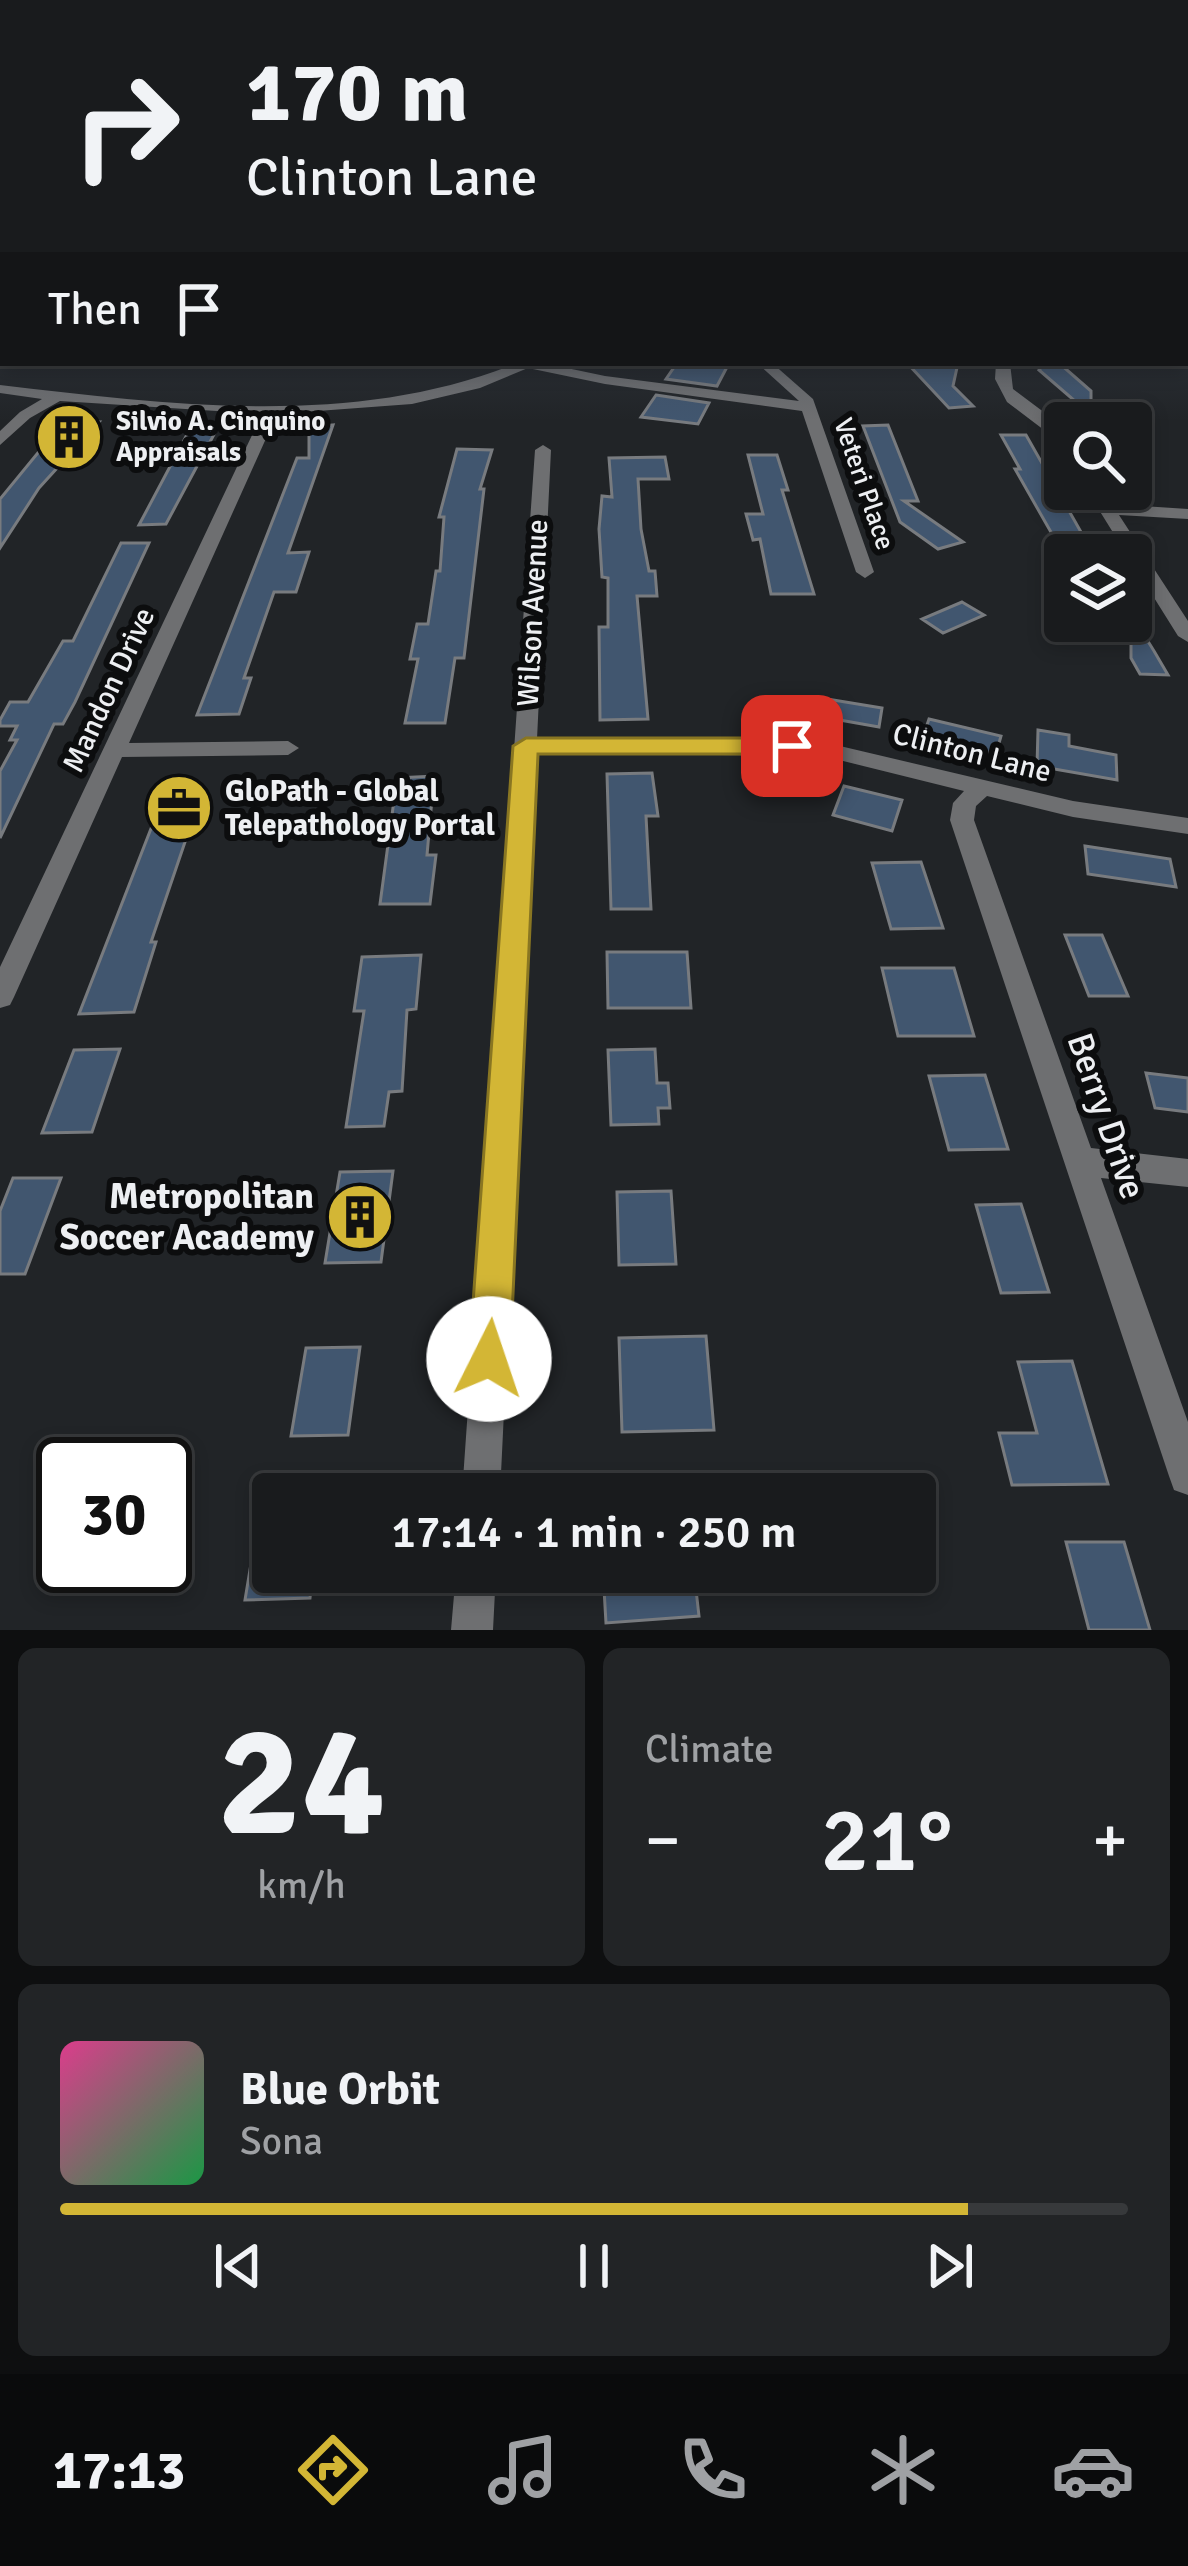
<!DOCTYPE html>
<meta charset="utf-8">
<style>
body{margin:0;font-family:Signika,sans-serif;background:#222426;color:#f1f3f6;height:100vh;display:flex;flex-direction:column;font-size:45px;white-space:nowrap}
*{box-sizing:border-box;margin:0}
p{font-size:39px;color:#9fa1a4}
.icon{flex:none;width:66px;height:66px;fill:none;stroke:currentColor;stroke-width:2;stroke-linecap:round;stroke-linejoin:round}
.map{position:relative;height:1630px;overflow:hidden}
.panel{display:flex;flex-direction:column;gap:18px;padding:18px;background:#0e0f10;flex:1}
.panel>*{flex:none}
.top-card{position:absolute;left:0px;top:0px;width:1188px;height:366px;box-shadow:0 6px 18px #0003,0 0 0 3px #37393b;background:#191b1d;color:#f1f3f6;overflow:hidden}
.tools{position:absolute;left:1044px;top:402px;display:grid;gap:24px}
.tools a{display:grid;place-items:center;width:108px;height:108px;border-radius:12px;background:#191b1d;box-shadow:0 6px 18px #0003,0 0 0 3px #37393b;font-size:60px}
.speed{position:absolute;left:36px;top:1437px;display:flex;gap:24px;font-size:60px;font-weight:700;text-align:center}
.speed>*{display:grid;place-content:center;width:156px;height:156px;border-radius:50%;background:#191b1d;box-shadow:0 6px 18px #0003,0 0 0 3px #37393b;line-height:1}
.speed .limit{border:6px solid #111;border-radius:18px;background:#fff;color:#111}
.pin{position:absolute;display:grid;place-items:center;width:102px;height:102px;color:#fff;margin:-51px;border-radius:24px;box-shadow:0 6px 18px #0006}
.me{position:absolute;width:132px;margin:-66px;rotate:4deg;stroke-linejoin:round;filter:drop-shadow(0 0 9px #0008)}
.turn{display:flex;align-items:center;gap:42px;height:252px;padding:0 48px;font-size:54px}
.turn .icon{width:156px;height:156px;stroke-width:2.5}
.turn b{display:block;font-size:84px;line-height:102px}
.then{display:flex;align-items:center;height:114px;padding:0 48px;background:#0003;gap:24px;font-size:45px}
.big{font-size:90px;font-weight:600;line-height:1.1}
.panel .card{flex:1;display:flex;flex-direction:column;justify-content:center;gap:18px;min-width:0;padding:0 42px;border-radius:18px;background:#222426}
.panel .dial{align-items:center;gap:0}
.dial b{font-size:156px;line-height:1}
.song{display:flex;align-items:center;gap:36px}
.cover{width:144px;height:144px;border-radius:18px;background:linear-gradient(135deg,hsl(330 70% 55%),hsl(140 70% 35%))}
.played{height:12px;border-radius:6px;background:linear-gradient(90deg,#d3b635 85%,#37393b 85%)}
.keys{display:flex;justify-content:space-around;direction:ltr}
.heat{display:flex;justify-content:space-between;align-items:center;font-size:66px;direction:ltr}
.panel .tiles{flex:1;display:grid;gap:18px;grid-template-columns:1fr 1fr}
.card:last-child{grid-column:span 2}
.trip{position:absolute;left:252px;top:1473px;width:684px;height:120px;border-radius:12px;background:#191b1d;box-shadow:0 6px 18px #0003,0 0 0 3px #37393b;font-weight:600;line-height:120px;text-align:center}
.tabs{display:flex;height:192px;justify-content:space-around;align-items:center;background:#0a0b0c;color:#9fa1a4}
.tabs .icon{width:84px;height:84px}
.tabs .current{color:#d3b635}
.tabs b{font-size:54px;color:#f1f3f6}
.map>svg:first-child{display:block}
.building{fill:#41566f;stroke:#787b7f;stroke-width:3}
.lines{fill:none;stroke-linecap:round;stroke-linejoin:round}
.minor{fill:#6e6f71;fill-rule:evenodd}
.route{fill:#d3b635;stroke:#897622;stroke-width:3}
.labels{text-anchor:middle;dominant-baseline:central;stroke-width:12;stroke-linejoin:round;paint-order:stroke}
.far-poi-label{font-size:27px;font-weight:bold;fill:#edeff2;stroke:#0c0d0e;text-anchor:start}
.far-street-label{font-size:27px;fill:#edeff2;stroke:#0c0d0e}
.street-label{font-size:30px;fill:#edeff2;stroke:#0c0d0e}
.poi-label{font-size:30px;font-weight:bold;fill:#edeff2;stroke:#0c0d0e;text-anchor:start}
.near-street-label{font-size:36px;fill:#edeff2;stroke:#0c0d0e}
.near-poi-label{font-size:36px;font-weight:bold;fill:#edeff2;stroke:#0c0d0e;text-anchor:end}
</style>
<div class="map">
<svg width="1188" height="1630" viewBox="0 0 1188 1630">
<rect width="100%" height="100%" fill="#212427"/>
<path class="building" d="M 677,363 L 692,363 L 727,367 L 717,386 L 666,379 Z
M 907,363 L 958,363 L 953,386 L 973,406 L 949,408 Z
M 1045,363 L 1059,363 L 1091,391 L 1091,415 L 1039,370 Z
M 656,395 L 709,403 L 698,424 L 641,417 Z
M 64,421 L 99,422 L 39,488 L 0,548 L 0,499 Z
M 333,425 L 288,553 L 309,552 L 296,592 L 274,592 L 244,678 L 251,678 L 239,714 L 197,715 L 297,458 L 309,458 L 309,427 Z
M 888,425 L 918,501 L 904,501 L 963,542 L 938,549 L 900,522 L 863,426 Z
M 191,427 L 218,427 L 166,524 L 139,525 Z
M 1001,435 L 1026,435 L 1094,555 L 1064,555 L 1015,469 L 1020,469 Z
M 457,449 L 492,450 L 480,489 L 484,489 L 464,658 L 455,658 L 445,723 L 405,723 L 418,659 L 410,659 L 417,624 L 428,624 L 436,571 L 440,571 L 444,517 L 439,517 Z
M 748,455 L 777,455 L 788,490 L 782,490 L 814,594 L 771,594 L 760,539 L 753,540 L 746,514 L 763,514 Z
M 665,457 L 669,479 L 638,479 L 641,529 L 649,571 L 655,571 L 657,596 L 637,596 L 648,719 L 600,720 L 599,627 L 608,627 L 608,578 L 602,577 L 599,529 L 602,496 L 612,497 L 609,458 Z
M 121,543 L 149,543 L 75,702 L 63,724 L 54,724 L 0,838 L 0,771 L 17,740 L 10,740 L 17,726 L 0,726 L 0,720 L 10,702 L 28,702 L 63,641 L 73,641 Z
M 962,602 L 984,615 L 943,633 L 922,619 Z
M 1131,614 L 1154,651 L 1168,675 L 1140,674 L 1131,658 Z
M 821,698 L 882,708 L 879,727 L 817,716 Z
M 929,719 L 1001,736 L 996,754 L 923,737 Z
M 1038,730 L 1069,735 L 1069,746 L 1116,755 L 1117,780 L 1037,766 Z
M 652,773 L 658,816 L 646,816 L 651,909 L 611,909 L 607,774 Z
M 434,776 L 427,855 L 436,855 L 430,904 L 380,904 L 397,778 Z
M 844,786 L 902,800 L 892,831 L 833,815 Z
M 203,789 L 151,942 L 156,942 L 134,1012 L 79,1014 L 166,790 Z
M 1085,846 L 1170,859 L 1176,887 L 1088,874 Z
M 921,862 L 943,928 L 891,929 L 872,863 Z
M 1065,935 L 1102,935 L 1128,996 L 1089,996 Z
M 607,952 L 687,952 L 691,1008 L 608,1008 Z
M 421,955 L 416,1009 L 407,1010 L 402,1091 L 389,1092 L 384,1126 L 346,1127 L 364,1011 L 354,1011 L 362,957 Z
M 882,968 L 954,968 L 974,1036 L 898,1036 Z
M 120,1049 L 92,1132 L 42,1133 L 74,1050 Z
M 655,1049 L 657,1083 L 668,1083 L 670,1108 L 658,1108 L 659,1124 L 611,1125 L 608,1050 Z
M 1146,1073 L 1188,1078 L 1188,1112 L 1155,1108 Z
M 985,1075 L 1008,1149 L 949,1150 L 929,1076 Z
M 393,1171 L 381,1262 L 325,1263 L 340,1172 Z
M 13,1178 L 61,1178 L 25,1274 L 0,1274 L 0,1211 Z
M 671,1191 L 676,1264 L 619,1265 L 617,1192 Z
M 1021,1204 L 1049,1292 L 1001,1293 L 976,1205 Z
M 706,1336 L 714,1430 L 622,1432 L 619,1338 Z
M 360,1347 L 348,1435 L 291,1436 L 306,1348 Z
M 1072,1361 L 1108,1484 L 1012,1485 L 999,1433 L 1037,1433 L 1018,1362 Z
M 262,1497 L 273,1498 L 273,1572 L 313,1572 L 310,1598 L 245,1600 Z
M 1066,1542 L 1124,1542 L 1150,1630 L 1089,1630 Z
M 603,1572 L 694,1572 L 699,1616 L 606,1623 Z"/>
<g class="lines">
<path class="minor" d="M 1185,214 L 1188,215 L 1188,221 L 1185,221 Z
M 1185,278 L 1188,278 L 1188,286 L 1185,286 Z
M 0,287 L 3,287 L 3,295 L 0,295 Z
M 517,363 L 543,363 L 605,376 L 799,401 L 757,363 L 772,363 L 813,399 L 874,572 L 865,578 L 856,572 L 802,411 L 605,384 L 528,368 L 480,388 L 412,404 L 277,414 L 129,743 L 288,741 L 299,748 L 288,755 L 122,757 L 14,997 L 10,1005 L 0,1008 L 0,967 L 262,414 L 60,401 L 30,418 L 0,445 L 0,431 L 20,412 L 42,399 L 0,393 L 0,385 C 170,405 355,429 517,363 Z
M 996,363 L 1010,363 L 1013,389 L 1061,425 L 1065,431 L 1065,446 L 1007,402 L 995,379 Z
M 543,445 L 551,450 L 537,739 L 823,742 L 1073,801 L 1188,818 L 1188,834 L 1073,817 L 987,796 L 976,806 L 974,820 L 1091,1148 L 1188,1159 L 1188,1187 L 1101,1178 L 1188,1422 L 1188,1495 L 1174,1490 L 1169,1476 L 950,820 L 953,803 L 964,791 L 823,756 L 536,753 L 500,1494 L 462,1494 L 535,450 Z
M 1086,489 L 1102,489 L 1112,504 L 1188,509 L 1188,519 L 1119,515 L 1188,621 L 1188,642 L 1178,636 L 1131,561 L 1131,555 L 1127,555 Z
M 456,1572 L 496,1572 L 493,1630 L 451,1630 Z"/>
</g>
<linearGradient id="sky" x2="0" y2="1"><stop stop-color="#121415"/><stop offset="0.46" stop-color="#3d4552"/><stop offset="1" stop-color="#3d4552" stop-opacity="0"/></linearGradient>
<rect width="1188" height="421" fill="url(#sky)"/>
<path class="route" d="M 526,738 L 792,738 L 804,746 L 792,754 L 538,754 L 510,1359 L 504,1373 L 489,1379 L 475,1373 L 469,1359 L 513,746 Z"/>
<defs>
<symbol id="building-disc" viewBox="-11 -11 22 22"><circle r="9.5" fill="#d3b635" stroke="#0c0d0e"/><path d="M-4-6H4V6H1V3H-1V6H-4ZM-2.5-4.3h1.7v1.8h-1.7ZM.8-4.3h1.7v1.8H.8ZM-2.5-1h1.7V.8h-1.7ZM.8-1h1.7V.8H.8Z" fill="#111"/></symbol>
<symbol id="office-disc" viewBox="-11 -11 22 22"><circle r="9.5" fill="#d3b635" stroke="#0c0d0e"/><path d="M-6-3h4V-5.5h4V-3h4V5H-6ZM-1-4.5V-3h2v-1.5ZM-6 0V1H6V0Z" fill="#111"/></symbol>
</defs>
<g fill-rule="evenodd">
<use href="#building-disc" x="31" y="399" width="76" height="76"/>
<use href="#office-disc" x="141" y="770" width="76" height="76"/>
<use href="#building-disc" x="322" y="1179" width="76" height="76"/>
</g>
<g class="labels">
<g class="far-poi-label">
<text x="116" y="421">Silvio A. Cinquino<tspan x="116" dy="31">Appraisals</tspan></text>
</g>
<g class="far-street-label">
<text transform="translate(864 484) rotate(71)">Veteri Place</text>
</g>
<g class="street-label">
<text transform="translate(533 613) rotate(-87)">Wilson Avenue</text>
<text transform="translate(109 690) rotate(-65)">Mandon Drive</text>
<text transform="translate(972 753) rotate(14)">Clinton Lane</text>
</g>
<g class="poi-label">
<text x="225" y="791">GloPath - Global<tspan x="225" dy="34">Telepathology Portal</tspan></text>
</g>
<g class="near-street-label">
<text transform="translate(1106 1116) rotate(71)">Berry Drive</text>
</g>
<g class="near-poi-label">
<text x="314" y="1196">Metropolitan<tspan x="314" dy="41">Soccer Academy</tspan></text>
</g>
</g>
</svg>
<div class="tools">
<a><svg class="icon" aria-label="search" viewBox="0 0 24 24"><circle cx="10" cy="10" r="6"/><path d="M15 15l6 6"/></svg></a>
<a><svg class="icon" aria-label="layers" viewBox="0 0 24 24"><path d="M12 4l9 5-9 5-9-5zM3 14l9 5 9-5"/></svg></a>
</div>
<div class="speed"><div class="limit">30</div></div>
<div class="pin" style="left:792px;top:746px;background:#d93025"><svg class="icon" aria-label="arrive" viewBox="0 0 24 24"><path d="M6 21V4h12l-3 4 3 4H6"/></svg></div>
<svg class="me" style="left:489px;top:1359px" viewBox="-20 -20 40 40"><circle r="19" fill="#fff"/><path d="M0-13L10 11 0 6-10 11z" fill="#d3b635"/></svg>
<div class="trip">17:14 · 1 min · 250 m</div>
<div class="top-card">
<div class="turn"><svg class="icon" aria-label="right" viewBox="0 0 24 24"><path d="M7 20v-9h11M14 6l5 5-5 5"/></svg><div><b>170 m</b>Clinton Lane</div></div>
<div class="then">Then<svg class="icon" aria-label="arrive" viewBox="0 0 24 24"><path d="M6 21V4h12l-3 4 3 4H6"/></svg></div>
</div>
</div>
<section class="panel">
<div class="tiles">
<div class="card dial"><b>24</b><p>km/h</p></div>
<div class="card"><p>Climate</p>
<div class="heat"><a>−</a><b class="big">21°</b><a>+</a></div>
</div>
<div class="card">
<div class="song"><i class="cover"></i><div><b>Blue Orbit</b><p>Sona</p></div></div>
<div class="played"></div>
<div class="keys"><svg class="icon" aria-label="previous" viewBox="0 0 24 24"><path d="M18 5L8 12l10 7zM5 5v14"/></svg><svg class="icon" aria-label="pause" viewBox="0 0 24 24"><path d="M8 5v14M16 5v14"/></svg><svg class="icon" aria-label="next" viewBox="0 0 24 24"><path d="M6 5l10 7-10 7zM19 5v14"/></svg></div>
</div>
</div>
</section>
<nav class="tabs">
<b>17:13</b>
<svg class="icon current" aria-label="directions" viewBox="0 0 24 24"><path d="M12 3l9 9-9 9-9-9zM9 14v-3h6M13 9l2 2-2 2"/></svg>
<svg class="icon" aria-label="music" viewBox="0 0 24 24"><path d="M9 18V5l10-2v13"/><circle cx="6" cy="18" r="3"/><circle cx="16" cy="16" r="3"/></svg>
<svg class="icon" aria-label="phone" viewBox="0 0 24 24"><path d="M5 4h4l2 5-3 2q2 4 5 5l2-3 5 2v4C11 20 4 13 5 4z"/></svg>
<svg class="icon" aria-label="climate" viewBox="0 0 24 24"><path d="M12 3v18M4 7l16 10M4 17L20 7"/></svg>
<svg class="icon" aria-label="car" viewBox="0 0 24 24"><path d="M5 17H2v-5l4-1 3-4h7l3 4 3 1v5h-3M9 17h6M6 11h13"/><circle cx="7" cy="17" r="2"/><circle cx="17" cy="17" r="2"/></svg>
</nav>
